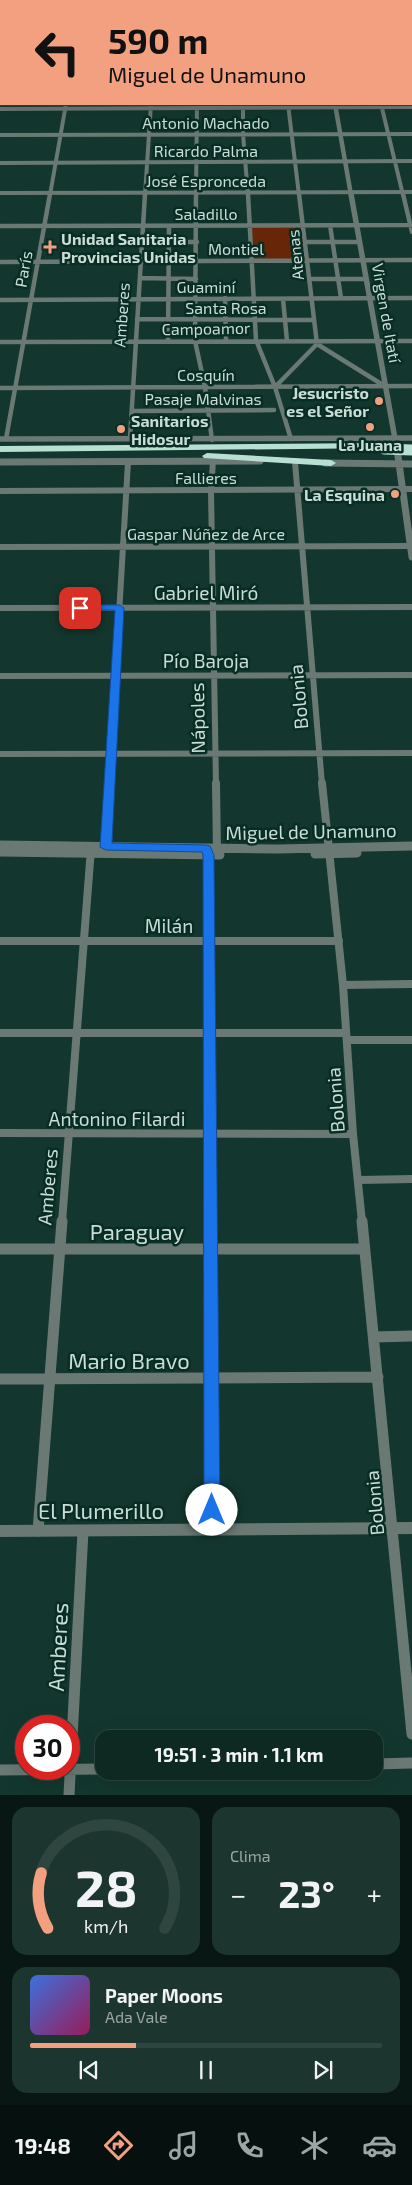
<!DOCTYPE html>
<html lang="es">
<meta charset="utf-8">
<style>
body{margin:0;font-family:"Exo 2",sans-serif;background:#1c352f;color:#f1f3f6;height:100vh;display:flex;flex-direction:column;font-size:19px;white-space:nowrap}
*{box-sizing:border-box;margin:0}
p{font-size:16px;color:#9ba6a5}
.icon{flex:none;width:28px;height:28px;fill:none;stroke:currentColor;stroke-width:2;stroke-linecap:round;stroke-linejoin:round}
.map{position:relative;height:1795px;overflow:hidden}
.side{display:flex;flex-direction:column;gap:12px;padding:12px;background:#081713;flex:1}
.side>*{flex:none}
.banner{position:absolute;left:0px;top:0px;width:412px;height:105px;box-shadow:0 5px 20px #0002,0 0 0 1px #2e4540;background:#f2a080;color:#111;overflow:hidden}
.speed{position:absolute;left:15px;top:1715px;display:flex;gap:10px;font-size:25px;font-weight:700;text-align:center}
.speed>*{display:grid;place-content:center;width:65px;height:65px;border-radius:50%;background:#0e2922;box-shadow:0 5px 20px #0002,0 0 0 1px #2e4540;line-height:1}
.speed .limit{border:8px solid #d22;background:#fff;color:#111}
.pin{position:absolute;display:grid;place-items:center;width:42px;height:42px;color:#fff;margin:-21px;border-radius:10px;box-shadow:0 2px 8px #0006}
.me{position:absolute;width:55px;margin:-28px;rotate:0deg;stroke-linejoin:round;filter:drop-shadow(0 0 4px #0008)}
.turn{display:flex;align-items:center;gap:18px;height:105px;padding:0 25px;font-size:22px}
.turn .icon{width:65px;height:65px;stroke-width:2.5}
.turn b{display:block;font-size:35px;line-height:42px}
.big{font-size:38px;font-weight:700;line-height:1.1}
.side .tile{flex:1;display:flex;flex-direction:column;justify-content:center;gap:8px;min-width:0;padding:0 18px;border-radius:15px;background:#1c352f}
.side .dial{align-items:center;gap:0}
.dial svg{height:130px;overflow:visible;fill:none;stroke:#2e4540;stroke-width:7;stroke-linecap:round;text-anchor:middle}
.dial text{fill:#f1f3f6;stroke:none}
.song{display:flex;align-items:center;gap:15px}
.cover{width:60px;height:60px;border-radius:8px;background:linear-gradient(135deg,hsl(220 70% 55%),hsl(330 70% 35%))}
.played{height:5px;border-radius:2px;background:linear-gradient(90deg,#f2a080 30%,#2e4540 30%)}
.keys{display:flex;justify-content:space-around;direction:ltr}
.heat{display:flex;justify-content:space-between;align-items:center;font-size:28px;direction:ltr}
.side .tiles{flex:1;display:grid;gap:12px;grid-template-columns:1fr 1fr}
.tile:last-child{grid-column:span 2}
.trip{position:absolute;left:95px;top:1730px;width:288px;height:50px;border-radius:15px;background:#0e2922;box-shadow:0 5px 20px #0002,0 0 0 1px #2e4540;font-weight:700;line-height:50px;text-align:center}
.tabs{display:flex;height:80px;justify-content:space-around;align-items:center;background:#06100e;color:#9ba6a5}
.tabs .icon{width:35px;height:35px}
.tabs .selected{color:#f2a080}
.tabs b{font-size:22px;color:#f1f3f6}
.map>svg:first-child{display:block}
.green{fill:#662607}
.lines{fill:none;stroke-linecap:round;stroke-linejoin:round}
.minor-far4{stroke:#6a7974;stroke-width:4}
.minor-far3{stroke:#6a7974;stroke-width:4.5}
.minor-far2{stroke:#6a7974;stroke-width:6}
.minor-far1{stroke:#6a7974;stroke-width:8}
.minor{stroke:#6a7974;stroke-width:11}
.tertiary-far4{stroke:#6a7974;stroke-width:4.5}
.tertiary-far3{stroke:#6a7974;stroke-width:5.5}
.tertiary-far2{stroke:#6a7974;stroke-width:7}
.tertiary-far1{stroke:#6a7974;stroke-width:9}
.tertiary{stroke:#6a7974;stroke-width:12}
.motorway{fill:#b8e0d2;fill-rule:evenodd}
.motorway-bridge-far1{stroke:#b8e0d2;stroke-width:9}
.motorway-bridge{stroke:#b8e0d2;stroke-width:11}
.route{fill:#1a73e8;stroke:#114b97}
.poi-dot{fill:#f2a080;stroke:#082d24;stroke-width:2}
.labels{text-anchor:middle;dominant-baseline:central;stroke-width:5;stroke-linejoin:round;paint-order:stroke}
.far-street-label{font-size:16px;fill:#c9ddd6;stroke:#082d24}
.far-poi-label{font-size:16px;font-weight:bold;fill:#c9ddd6;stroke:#082d24;text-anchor:start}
.street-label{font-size:19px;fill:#c9ddd6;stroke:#082d24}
.near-street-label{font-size:22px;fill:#c9ddd6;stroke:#082d24}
</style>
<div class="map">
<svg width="412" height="1795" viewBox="0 0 412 1795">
<rect width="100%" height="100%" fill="#13372e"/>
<path class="green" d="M 304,225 L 307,260 L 252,260 L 250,226 Z"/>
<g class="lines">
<path class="minor-far4" d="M 0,42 L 1,38
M 411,53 L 412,56
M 243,104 L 243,134 L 248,195
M 288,104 L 299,195
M 381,104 L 403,195
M 0,109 L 412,107
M 0,135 L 412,134
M 0,163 L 412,161
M 0,193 L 412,192
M 50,195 L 66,104
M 145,195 L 151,104
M 196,195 L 197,104"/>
<path class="minor-far3" d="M 196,194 L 195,341 L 205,387 L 212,440
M 248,194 L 256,340 L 275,387 L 291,439
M 403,194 L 412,232
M 330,225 L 341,298
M 0,226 L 412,225
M 143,242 L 197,242
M 306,242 L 359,242
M 0,262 L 412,260
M 140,278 L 196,279
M 310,279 L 366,279
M 225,298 L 226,341
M 283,299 L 287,341
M 0,300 L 412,298
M 137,319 L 314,320
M 168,341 L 169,226
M 0,342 L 412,341
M 317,344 L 383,385
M 275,387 L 317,344 L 299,194
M 0,388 L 412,386
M 133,411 L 274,410
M 6,439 L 50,194
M 130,439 L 145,194"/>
<path class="minor-far2" d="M 213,461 L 211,491 L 216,784
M 295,462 L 322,784
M 0,491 L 412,489
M 0,547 L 412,546
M 0,608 L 412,607
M 0,676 L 412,675
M 0,754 L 412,753
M 109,784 L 128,462"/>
<path class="minor-far1" d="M 216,783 L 217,854
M 322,783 L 343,985 L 353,1134 L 362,1222
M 207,851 L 210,941 L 211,1222
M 105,852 L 109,783
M 0,941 L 339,941
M 343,985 L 412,984
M 0,1033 L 346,1033
M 347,1040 L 412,1040
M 0,1133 L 353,1134
M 359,1180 L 412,1179
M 62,1222 L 91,849"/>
<path class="minor" d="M 211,1221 L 212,1529
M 362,1221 L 412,1734
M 0,1249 L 364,1249
M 374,1337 L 412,1336
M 0,1379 L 378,1377
M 38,1531 L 62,1221
M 374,1764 L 412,1763
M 0,1770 L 104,1769
M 69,1795 L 83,1531"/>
<path class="tertiary-far4" d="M 335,104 L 351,195"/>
<path class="tertiary-far3" d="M 351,194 L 397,450
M 0,439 L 412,438"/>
<path class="tertiary-far2" d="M 397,449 L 412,557
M 0,462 L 260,461
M 325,463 L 412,464"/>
<path class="tertiary-far1" d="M 0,845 L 278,849 L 412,846
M 0,852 L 220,855
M 315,854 L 357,853"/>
<path class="tertiary" d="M 0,1531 L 412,1528"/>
<path class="motorway" d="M 385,443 L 390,446 L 388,448 L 0,452 L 0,446 Z
M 207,453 L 331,460 L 336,463 L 331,466 L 204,458 L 202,456 Z"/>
<path class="motorway-bridge-far1" d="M 384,449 L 412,450"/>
<path class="motorway-bridge" d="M 384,449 L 412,450"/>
</g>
<path class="route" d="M 80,605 L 120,605 L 124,608 L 112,843 L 206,845 L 210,846 L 214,855 L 220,1510 L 218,1515 L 212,1517 L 206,1515 L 204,1510 L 203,855 L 202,852 L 106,850 L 100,847 L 115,610 L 77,610 L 77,606 Z"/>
<g class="poi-dot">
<path d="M47.5 239.5h5v5h5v5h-5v5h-5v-5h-5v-5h5z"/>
<circle cx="379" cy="401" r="5"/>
<circle cx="370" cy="427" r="5"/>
<circle cx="121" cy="429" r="5"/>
<circle cx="395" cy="494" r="5"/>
</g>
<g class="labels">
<g class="far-street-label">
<text x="206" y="122">Antonio Machado</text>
<text x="206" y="150">Ricardo Palma</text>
<text x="206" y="180">José Espronceda</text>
<text x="206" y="213">Saladillo</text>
<text x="236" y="248">Montiel</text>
<text transform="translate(295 255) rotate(-96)">Atenas</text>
<text transform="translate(23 269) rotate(-80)">París</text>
<text x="206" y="286">Guaminí</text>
<text x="226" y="307">Santa Rosa</text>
<text transform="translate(387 313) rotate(80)">Virgen de Itatí</text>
<text transform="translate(121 315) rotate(-86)">Amberes</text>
<text transform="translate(206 328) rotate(-1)">Campoamor</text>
<text x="206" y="374">Cosquín</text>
<text x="203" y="398">Pasaje Malvinas</text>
<text x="206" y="477">Fallieres</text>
<text x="206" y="533">Gaspar Núñez de Arce</text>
</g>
<g class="far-poi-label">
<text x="61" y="238">Unidad Sanitaria<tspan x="61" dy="18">Provincias Unidas</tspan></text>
<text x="369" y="392" text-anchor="end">Jesucristo<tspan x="369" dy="18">es el Señor</tspan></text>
<text x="131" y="420">Sanitarios<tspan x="131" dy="18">Hidosur</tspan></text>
<text x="370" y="444" text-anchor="middle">La Juana</text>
<text x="385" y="494" text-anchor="end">La Esquina</text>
</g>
<g class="street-label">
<text x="206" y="592">Gabriel Miró</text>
<text x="206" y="660">Pío Baroja</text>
<text transform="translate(298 697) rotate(-95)">Bolonia</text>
<text transform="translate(197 718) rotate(-91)">Nápoles</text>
<text transform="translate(311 831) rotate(-1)">Miguel de Unamuno</text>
<text x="169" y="925">Milán</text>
<text transform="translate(335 1100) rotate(-94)">Bolonia</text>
<text x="117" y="1118">Antonino Filardi</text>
<text transform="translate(47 1187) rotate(-85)">Amberes</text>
<text transform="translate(374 1503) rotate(-95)">Bolonia</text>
</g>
<g class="near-street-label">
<text x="137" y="1231">Paraguay</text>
<text x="129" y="1360">Mario Bravo</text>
<text x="101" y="1510">El Plumerillo</text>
<text transform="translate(57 1647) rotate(-87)">Amberes</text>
</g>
</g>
</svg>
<div class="speed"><div class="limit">30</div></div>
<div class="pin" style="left:80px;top:608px;background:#d93025"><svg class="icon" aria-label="arrive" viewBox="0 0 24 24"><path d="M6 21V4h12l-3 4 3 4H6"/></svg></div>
<svg class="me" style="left:212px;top:1510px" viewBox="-20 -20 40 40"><circle r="19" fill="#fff"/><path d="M0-13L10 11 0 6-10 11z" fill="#1a73e8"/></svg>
<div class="trip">19:51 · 3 min · 1.1 km</div>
<div class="banner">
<div class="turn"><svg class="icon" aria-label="left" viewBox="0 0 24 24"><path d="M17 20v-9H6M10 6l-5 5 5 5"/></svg><div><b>590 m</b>Miguel de Unamuno</div></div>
</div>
</div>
<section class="side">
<div class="tiles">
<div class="tile dial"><svg viewBox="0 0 100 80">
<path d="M14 69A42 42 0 1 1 86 69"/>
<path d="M14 69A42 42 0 0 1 10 35" stroke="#f2a080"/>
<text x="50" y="56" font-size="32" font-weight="700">28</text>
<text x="50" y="72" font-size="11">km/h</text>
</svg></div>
<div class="tile"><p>Clima</p>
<div class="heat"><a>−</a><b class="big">23°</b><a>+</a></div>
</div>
<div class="tile">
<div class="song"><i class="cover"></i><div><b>Paper Moons</b><p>Ada Vale</p></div></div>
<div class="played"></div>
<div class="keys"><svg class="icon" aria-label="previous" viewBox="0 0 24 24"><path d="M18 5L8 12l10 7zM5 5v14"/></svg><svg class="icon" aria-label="pause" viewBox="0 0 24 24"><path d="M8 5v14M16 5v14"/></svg><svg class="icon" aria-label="next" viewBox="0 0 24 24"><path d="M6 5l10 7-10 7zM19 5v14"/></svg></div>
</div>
</div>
</section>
<nav class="tabs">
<b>19:48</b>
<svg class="icon selected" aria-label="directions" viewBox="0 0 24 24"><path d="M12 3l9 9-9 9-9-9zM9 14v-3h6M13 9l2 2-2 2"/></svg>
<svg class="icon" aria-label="music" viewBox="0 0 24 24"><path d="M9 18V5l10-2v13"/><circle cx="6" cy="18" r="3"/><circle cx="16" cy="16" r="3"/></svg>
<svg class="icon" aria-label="phone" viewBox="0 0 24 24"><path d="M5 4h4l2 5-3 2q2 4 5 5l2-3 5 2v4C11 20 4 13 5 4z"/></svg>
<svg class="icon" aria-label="climate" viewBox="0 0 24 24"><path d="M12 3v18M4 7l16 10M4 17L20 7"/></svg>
<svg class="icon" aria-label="car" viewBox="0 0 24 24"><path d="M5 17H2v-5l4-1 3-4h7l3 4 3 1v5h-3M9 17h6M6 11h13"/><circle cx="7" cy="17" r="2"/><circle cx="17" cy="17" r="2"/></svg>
</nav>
